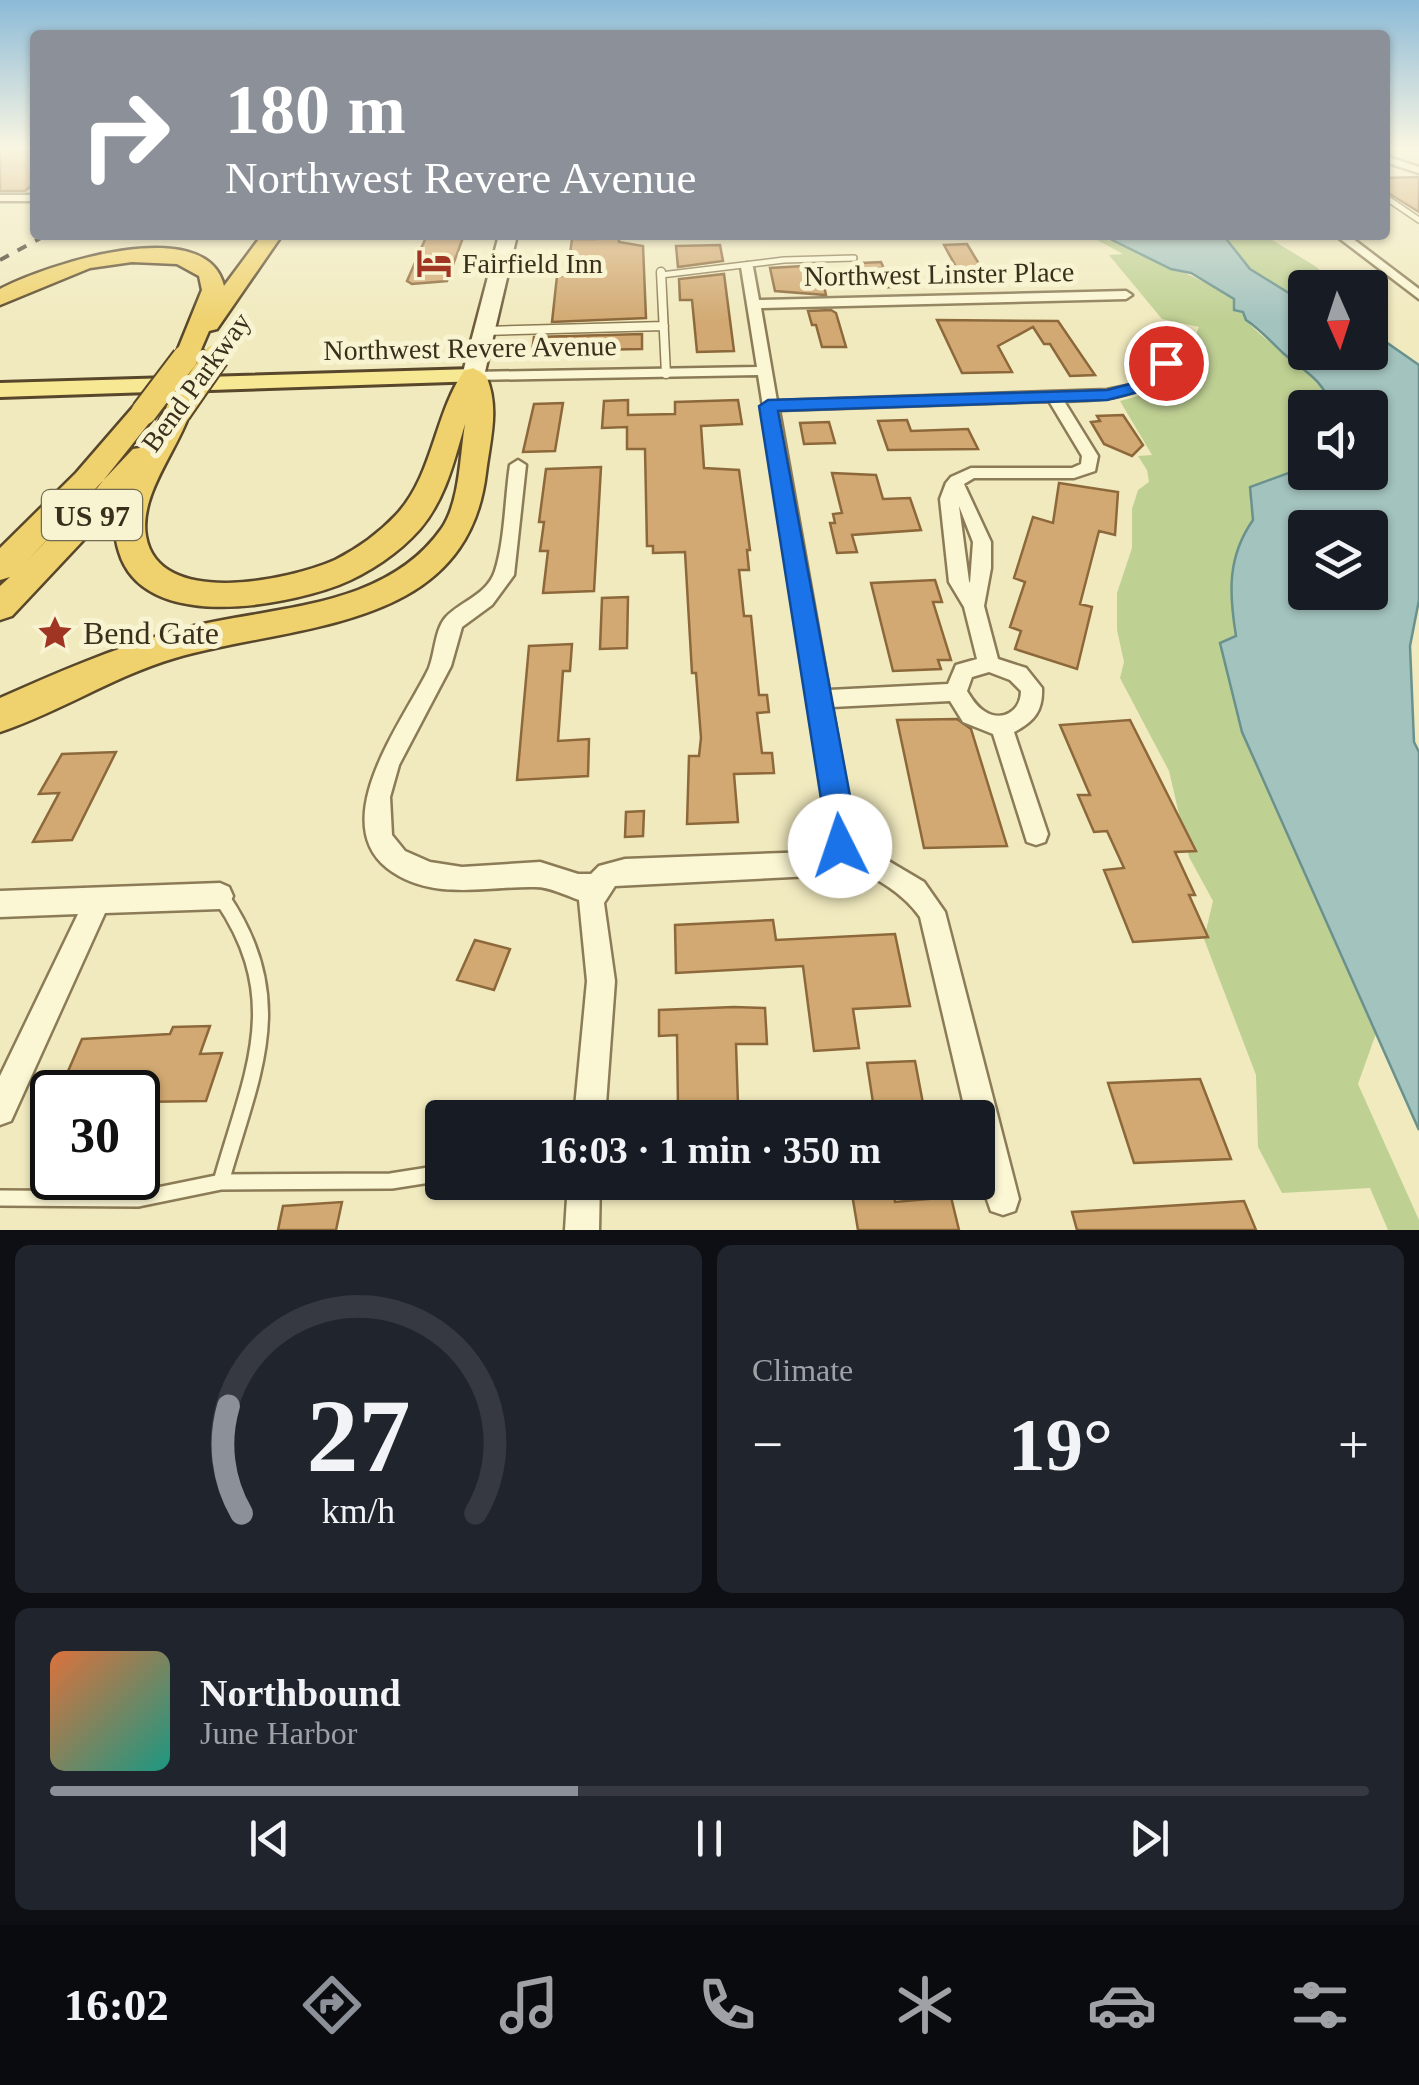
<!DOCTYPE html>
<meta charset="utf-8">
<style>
body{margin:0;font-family:"Times New Roman",serif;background:#20242c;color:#f1f3f6;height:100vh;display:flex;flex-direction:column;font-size:38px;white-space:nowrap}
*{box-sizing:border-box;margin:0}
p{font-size:32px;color:#9ea1a6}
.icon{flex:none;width:55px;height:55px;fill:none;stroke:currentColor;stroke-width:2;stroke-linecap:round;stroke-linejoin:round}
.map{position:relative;height:1230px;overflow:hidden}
.sheet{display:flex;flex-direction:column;gap:15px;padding:15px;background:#0d0f14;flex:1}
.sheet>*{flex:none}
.banner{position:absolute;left:30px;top:30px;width:1360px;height:210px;border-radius:10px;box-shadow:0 2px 8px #0004;background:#8c9099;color:#fff;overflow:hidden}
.needle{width:65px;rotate:177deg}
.fabs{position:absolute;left:1288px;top:270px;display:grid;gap:20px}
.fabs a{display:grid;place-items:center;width:100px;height:100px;border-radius:10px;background:#171b24;box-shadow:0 2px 8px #0004;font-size:50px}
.speed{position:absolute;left:30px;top:1070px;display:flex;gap:20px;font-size:50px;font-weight:700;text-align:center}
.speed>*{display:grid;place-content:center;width:130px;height:130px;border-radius:50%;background:#171b24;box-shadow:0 2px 8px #0004;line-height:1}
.speed .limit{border:5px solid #111;border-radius:15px;background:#fff;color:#111}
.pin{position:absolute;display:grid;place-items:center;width:85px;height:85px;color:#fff;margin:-42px;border:5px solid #fff;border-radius:50%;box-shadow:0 2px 10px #0007}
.me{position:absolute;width:110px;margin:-55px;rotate:356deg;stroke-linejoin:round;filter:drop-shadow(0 0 8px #0008)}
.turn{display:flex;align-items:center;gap:35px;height:210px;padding:0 30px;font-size:45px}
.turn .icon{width:130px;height:130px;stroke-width:2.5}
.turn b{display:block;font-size:70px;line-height:85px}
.big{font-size:75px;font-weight:700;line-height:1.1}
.sheet .tile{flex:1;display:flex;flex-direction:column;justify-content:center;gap:15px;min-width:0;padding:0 35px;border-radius:15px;background:#20242c}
.sheet .dial{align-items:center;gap:0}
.dial svg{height:260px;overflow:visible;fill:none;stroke:#363941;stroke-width:7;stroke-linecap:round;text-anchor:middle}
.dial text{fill:#f1f3f6;stroke:none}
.song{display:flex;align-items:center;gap:30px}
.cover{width:120px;height:120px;border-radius:15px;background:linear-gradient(135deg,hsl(20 70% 55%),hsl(170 70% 35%))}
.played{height:10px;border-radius:5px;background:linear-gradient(90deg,#8c9099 40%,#363941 40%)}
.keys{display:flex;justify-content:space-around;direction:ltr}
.heat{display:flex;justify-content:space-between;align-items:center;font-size:55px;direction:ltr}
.sheet .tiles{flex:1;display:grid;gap:15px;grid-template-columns:1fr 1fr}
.tile:last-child{grid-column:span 2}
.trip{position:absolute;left:425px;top:1100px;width:570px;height:100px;border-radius:10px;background:#171b24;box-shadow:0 2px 8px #0004;font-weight:700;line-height:100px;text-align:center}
.menu{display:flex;height:160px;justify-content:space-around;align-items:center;background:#090b0e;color:#9ea1a6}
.menu .icon{width:70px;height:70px}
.menu .current{color:#8c9099}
.menu b{font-size:45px;color:#f1f3f6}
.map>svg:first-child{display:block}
.green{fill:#bfd093}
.water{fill:#a3c3be;stroke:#69918e;stroke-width:2.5;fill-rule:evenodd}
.building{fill:#d2a972;stroke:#8c683a;stroke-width:2.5}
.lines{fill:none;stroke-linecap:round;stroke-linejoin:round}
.service-far2-casing{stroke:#8b7b56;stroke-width:8}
.service-far1-casing{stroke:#8b7b56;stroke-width:11}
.service-casing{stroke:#8b7b56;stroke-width:20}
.minor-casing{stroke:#8b7b56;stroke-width:5}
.secondary-casing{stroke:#6d5b3a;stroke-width:5}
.primary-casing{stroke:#58472b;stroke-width:6}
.trunk-casing{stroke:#58472b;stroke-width:5}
.service-far2{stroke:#fbf6d3;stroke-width:5}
.service-far1{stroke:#fbf6d3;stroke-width:8}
.service{stroke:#fbf6d3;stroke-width:15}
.minor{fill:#fbf6d3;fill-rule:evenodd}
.secondary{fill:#fbf6d3;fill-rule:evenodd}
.primary{fill:#f7e894;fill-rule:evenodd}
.trunk{fill:#efd26e;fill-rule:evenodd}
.rail{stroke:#3a2f1c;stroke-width:4;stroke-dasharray:10 10;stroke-linecap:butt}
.trunk-bridge-casing{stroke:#58472b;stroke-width:29;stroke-linecap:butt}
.trunk-bridge{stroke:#efd26e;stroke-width:25}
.route{fill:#1a73e8;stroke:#114b97;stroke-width:2.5}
.labels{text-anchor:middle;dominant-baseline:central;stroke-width:10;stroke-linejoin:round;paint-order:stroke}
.far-poi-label{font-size:28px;fill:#3a2f1c;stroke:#f8f3d0;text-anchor:start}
.far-street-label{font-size:28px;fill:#3a2f1c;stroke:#f8f3d0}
.shield{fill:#f8f3d0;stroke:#736a52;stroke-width:2.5}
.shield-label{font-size:30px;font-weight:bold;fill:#3a2f1c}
.poi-label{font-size:32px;fill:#3a2f1c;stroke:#f8f3d0;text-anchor:start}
</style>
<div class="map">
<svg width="1419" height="1230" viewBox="0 0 1419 1230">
<rect width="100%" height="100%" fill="#f1eabf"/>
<path class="green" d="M 1088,235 C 1105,235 1221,287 1235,300 C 1241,305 1242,314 1246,320 C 1273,352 1317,365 1332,407 L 1305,408 L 1305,467 L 1250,501 L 1253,520 C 1229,554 1230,596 1236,636 L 1220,644 L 1230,676 L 1399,969 L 1358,1084 L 1419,1220 L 1419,1230 L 1388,1230 L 1370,1188 L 1282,1193 L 1258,1147 L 1256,1075 L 1204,939 L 1213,901 L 1189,857 L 1169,771 L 1120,678 L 1124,662 L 1117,630 L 1117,593 L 1132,548 L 1132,509 L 1138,490 L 1149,482 L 1147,470 L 1138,456 L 1152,455 L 1120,401 L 1145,394 L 1180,369 L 1199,327 L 1162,319 L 1109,255 L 1123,254 Z
M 1202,235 L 1264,235 L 1315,266 L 1340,287 L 1305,288 L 1305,315 Z"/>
<path class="water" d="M 1102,235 L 1223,235 L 1250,269 L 1305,303 L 1305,352 L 1370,352 L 1370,331 L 1419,365 L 1419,600 L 1410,646 L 1414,742 L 1419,752 L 1419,1130 L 1242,732 L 1220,643 L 1236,636 C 1229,593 1227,557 1253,520 L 1250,487 L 1305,467 L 1305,472 L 1370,472 L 1370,408 L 1332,407 C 1322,378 1305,372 1283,353 C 1271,342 1260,329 1246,320 L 1243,312 L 1234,310 L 1234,299 L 1191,273 L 1171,269 ZM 1305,528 L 1370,528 L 1370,592 L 1305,592 Z"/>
<path class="building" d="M 0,149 L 35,149 L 35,183 L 25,191 L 0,191 Z
M 1419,177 L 1419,212 L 1385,191 L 1385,178 Z
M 427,235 L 464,235 L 447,281 L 412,284 L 407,281 Z
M 595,235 L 619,235 L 619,242 L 643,246 L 646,318 L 552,322 L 557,276 L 567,276 L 572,239 L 595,239 Z
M 967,244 L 991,284 L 966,285 L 944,245 Z
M 720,245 L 723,261 L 678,267 L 676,246 Z
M 881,262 L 892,287 L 871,288 L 862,263 Z
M 820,265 L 826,295 L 775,291 L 770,268 Z
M 724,274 L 734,351 L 697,352 L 692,300 L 680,300 L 679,279 Z
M 831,310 L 836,313 L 846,347 L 822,347 L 816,325 L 812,325 L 808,311 Z
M 937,320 L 1058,321 L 1095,375 L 1070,376 L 1050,344 L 1044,344 L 1033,327 L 998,346 L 1012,372 L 962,373 Z
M 642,334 L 642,349 L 532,351 L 534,337 Z
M 628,400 L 628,415 L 675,414 L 675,402 L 738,400 L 742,424 L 701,426 L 704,468 L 739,470 L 750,550 L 747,550 L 749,570 L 739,570 L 744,616 L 751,616 L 759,695 L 767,695 L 769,712 L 757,713 L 762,753 L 772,753 L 774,773 L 734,774 L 738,822 L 687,824 L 689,756 L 699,756 L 701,738 L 696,673 L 692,673 L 685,552 L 653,553 L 653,546 L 647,546 L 645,449 L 627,449 L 627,427 L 602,428 L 604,401 Z
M 563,403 L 555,451 L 523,452 L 534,404 Z
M 1123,415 L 1143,445 L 1132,456 L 1104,444 L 1091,422 L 1100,421 L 1097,416 Z
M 907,420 L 911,431 L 968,429 L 978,449 L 888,450 L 878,421 Z
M 829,422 L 835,443 L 804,444 L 800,423 Z
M 601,467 L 594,591 L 543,593 L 548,551 L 540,551 L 544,522 L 539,522 L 546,469 Z
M 832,473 L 876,475 L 883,499 L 910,498 L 921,530 L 852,535 L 857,552 L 837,553 L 830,523 L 835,523 L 833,514 L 842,513 Z
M 1059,483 L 1118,492 L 1115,535 L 1099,531 L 1080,604 L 1092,607 L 1077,669 L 1015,649 L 1021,631 L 1010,627 L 1025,582 L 1014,578 L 1033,517 L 1053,523 Z
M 935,580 L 942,602 L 933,602 L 951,660 L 938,660 L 941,669 L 893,671 L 871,583 Z
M 628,597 L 627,648 L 600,649 L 602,598 Z
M 572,644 L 570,671 L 563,671 L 558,741 L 589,739 L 588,776 L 517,780 L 529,646 Z
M 957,719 L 971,729 L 1007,846 L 924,848 L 897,720 Z
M 1130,720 L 1196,851 L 1175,852 L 1195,895 L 1189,895 L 1208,937 L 1133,942 L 1104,870 L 1124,868 L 1107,831 L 1094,832 L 1078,795 L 1090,795 L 1060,725 Z
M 116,752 L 72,840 L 33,842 L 59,793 L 39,794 L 62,754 Z
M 644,811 L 643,836 L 625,837 L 626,812 Z
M 773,920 L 776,940 L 895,934 L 910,1006 L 853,1009 L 859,1048 L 814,1051 L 803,966 L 676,973 L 675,925 Z
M 475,940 L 510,949 L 494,990 L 457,980 Z
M 734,1007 L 765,1008 L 767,1044 L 736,1044 L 738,1104 L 678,1106 L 677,1035 L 659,1036 L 659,1010 Z
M 210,1026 L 200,1054 L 222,1053 L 206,1101 L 138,1102 L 138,1092 L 59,1092 L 82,1039 L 170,1034 L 173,1027 Z
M 915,1061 L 925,1114 L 875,1116 L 867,1063 Z
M 1200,1079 L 1231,1159 L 1134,1163 L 1108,1083 Z
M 850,1182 L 892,1182 L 895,1202 L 951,1197 L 959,1230 L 858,1230 Z
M 1244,1201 L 1256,1230 L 1077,1230 L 1072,1212 Z
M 342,1202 L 336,1230 L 278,1230 L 283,1206 Z"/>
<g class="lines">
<defs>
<path id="service-far2" d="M 1385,197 L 1419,220
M 661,275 L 784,260 L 854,258"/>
<path id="service-far1" d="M 661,272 L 666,374
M 485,331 L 664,326"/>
<path id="service" d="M 221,1182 C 251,1075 292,1001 222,898
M 0,1198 L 138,1199 L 221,1182 L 391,1181 L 442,1173"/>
<path id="minor" d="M 1385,156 L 1419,167 L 1419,173 L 1385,162 Z
M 0,195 L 35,195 L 35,201 L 0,201 Z
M 1335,235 L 1348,235 L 1419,289 L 1419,299 Z
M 747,263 L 753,267 L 759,300 L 1126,291 L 1132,295 L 1126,299 L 761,308 L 777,401 L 1107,390 L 1131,385 L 1161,360 L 1173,363 C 1140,399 1111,399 1064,401 L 1098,456 L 1095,471 L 1074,478 L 974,478 L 964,484 L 991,542 L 991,568 L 984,606 L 998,659 L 1026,668 L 1042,688 C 1043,711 1034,722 1014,732 L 1048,834 L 1045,842 L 1036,845 L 1027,842 L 993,734 L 963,722 L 950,701 L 832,707 L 854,829 L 853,840 L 924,882 L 945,912 L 1019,1199 L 1015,1211 L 1003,1215 L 991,1211 C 979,1180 978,1150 978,1118 L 967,1118 L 920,917 C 901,890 871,876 842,861 L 812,876 L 615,886 L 604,903 L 615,981 L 605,1118 L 574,1118 L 587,981 L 579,900 C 565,895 550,887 535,887 C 486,886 431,902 387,868 C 326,819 406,717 429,668 C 435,653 435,629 446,617 C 461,601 487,595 495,571 C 505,540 505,497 510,465 L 518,460 L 526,465 L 514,575 L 492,605 L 462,627 L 451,666 L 399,765 L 390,797 L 392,835 L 405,851 L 430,862 L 462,867 L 540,862 L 578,874 L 591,874 L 599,866 L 625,859 L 812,852 L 827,840 L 830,829 L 758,375 L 473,380 L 466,376 L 473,372 L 757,367 L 741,267 ZM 1049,401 L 1082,456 L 1081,464 L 1072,468 L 971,468 L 951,477 L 946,483 L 940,499 L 949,582 L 964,607 L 977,659 L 956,665 L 948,684 L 829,690 L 779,410 ZM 959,506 L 973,542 L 970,583 L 969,581 ZM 989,672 L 1010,680 L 1021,691 C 1021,711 1002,723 984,711 C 976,706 972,699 967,691 L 972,677 Z
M 220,883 L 229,887 L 233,896 L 229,905 L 220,909 L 105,913 L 11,1121 L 0,1125 L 0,1076 L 78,914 L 0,917 L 0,891 Z
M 568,1182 L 600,1182 L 599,1230 L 565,1230 Z"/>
<path id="secondary" d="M 499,235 L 517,235 L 484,376 L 473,383 L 462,376 Z"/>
<path id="primary" d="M 473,369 L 481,371 L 485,376 L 481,381 L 0,397 L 0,383 Z"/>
<path id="trunk" d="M 262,235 L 282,235 L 217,329 L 209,331 L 197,359 L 179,359 L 176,354 L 202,290 L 199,276 L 177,264 L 132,262 L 90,268 L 0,305 L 0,289 C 43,266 206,211 224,286 Z
M 473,368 L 486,376 C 500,408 490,440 486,473 C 467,633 294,623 175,658 C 114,676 60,712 0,732 L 0,698 C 56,673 112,649 171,632 C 261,605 382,614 442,528 C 460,501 460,455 465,424 C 454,461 446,498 420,529 C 399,553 369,573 339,585 C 280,607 143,632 119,552 C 113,533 114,519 121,500 L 12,616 L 0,620 L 0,586 L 10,577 L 0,580 L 0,548 L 76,473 L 134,406 L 144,404 L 158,412 L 98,487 L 26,562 L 133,449 L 147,447 L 165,409 L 175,407 L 189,415 C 176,452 139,496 146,536 C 158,609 290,580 335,560 C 357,549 379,533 396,515 C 433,476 434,415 464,371 Z"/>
</defs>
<use href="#service-far2" class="service-far2-casing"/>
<use href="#service-far1" class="service-far1-casing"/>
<use href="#service" class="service-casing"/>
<use href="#minor" class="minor-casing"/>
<use href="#secondary" class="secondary-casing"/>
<use href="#primary" class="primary-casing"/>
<use href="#trunk" class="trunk-casing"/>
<use href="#service-far2" class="service-far2"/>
<use href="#service-far1" class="service-far1"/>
<use href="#service" class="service"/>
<use href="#minor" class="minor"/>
<use href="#secondary" class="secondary"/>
<use href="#primary" class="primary"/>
<use href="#trunk" class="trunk"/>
<path class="rail" d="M 0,260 L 46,235"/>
<defs>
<path id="trunk-bridge" d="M 144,412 L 185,358
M 178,412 L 216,357"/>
</defs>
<use href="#trunk-bridge" class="trunk-bridge-casing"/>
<use href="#trunk-bridge" class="trunk-bridge"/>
</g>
<linearGradient id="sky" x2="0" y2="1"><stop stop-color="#8cbad7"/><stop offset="0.46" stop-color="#f9f6e2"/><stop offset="1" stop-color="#f9f6e2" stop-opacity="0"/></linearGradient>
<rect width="1419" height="321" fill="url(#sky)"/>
<path class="route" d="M 1160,360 L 1174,363 L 1142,391 L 1107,400 L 778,411 L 856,828 L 850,856 L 840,860 L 830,856 L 759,406 L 768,400 L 1107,390 L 1130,384 Z"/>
<defs>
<symbol id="hotel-bare" viewBox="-9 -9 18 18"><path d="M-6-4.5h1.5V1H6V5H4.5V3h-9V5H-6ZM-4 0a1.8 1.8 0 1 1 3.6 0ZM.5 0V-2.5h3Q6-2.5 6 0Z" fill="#9f3522" stroke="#f8f3d0" stroke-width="2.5" paint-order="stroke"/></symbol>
<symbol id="sight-bare" viewBox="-9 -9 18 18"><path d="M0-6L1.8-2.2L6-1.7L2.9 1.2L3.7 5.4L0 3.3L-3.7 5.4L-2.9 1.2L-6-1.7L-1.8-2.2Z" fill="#9f3522" stroke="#f8f3d0" stroke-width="2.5" paint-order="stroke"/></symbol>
</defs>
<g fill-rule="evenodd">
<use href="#hotel-bare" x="409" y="238" width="50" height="50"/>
<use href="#sight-bare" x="30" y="608" width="50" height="50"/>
</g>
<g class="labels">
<g class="far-poi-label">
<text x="462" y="263">Fairfield Inn</text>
</g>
<g class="far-street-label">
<text transform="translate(939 274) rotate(-1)">Northwest Linster Place</text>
<text transform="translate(470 348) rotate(-1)">Northwest Revere Avenue</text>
<text transform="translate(196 382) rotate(-54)">Bend Parkway</text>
</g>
<rect class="shield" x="42" y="490" width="100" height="50" rx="8"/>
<g class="shield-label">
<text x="92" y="515">US 97</text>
</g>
<g class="poi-label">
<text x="83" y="633">Bend Gate</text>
</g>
</g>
</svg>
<div class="fabs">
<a><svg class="needle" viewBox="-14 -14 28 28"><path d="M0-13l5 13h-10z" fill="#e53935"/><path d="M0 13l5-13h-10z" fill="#9ea1a6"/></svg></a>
<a><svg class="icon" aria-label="sound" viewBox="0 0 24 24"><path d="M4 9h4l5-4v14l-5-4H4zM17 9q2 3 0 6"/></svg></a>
<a><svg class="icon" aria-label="layers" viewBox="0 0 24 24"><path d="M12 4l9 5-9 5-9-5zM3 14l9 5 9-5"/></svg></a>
</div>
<div class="speed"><div class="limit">30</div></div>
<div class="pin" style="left:1166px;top:363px;background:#d93025"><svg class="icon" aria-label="arrive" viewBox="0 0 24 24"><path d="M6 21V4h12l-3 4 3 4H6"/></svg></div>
<svg class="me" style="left:840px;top:846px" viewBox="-20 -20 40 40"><circle r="19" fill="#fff"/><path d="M0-13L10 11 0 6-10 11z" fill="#1a73e8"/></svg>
<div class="trip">16:03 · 1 min · 350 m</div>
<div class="banner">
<div class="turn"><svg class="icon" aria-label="right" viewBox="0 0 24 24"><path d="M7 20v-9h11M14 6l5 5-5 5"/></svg><div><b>180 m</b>Northwest Revere Avenue</div></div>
</div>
</div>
<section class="sheet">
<div class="tiles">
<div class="tile dial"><svg viewBox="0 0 100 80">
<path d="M14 69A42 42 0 1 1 86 69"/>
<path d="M14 69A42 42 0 0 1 10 36" stroke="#8c9099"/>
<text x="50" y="56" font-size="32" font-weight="700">27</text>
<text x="50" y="72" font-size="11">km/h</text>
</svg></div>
<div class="tile"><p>Climate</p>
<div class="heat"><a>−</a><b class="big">19°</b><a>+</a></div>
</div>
<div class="tile">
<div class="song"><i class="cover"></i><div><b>Northbound</b><p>June Harbor</p></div></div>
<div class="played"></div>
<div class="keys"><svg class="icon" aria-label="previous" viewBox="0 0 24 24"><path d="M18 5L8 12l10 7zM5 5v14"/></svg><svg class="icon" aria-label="pause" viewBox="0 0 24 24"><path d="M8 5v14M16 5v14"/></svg><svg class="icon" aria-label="next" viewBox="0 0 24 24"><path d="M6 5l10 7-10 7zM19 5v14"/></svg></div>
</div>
</div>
</section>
<nav class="menu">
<b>16:02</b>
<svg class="icon current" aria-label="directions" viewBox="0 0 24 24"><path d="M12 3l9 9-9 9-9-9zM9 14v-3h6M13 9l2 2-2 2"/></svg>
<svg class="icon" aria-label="music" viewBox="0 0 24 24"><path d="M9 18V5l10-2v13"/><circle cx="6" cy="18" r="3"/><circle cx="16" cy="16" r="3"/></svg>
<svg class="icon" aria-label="phone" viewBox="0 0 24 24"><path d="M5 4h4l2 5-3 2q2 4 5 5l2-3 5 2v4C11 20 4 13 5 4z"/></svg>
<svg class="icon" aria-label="climate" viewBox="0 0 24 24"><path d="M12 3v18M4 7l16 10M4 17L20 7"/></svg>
<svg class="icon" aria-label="car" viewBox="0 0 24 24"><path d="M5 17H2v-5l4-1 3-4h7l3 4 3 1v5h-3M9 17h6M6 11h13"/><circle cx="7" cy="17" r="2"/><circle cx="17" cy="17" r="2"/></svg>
<svg class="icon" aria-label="filters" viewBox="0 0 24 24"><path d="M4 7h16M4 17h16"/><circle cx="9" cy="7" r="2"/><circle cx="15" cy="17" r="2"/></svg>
</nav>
